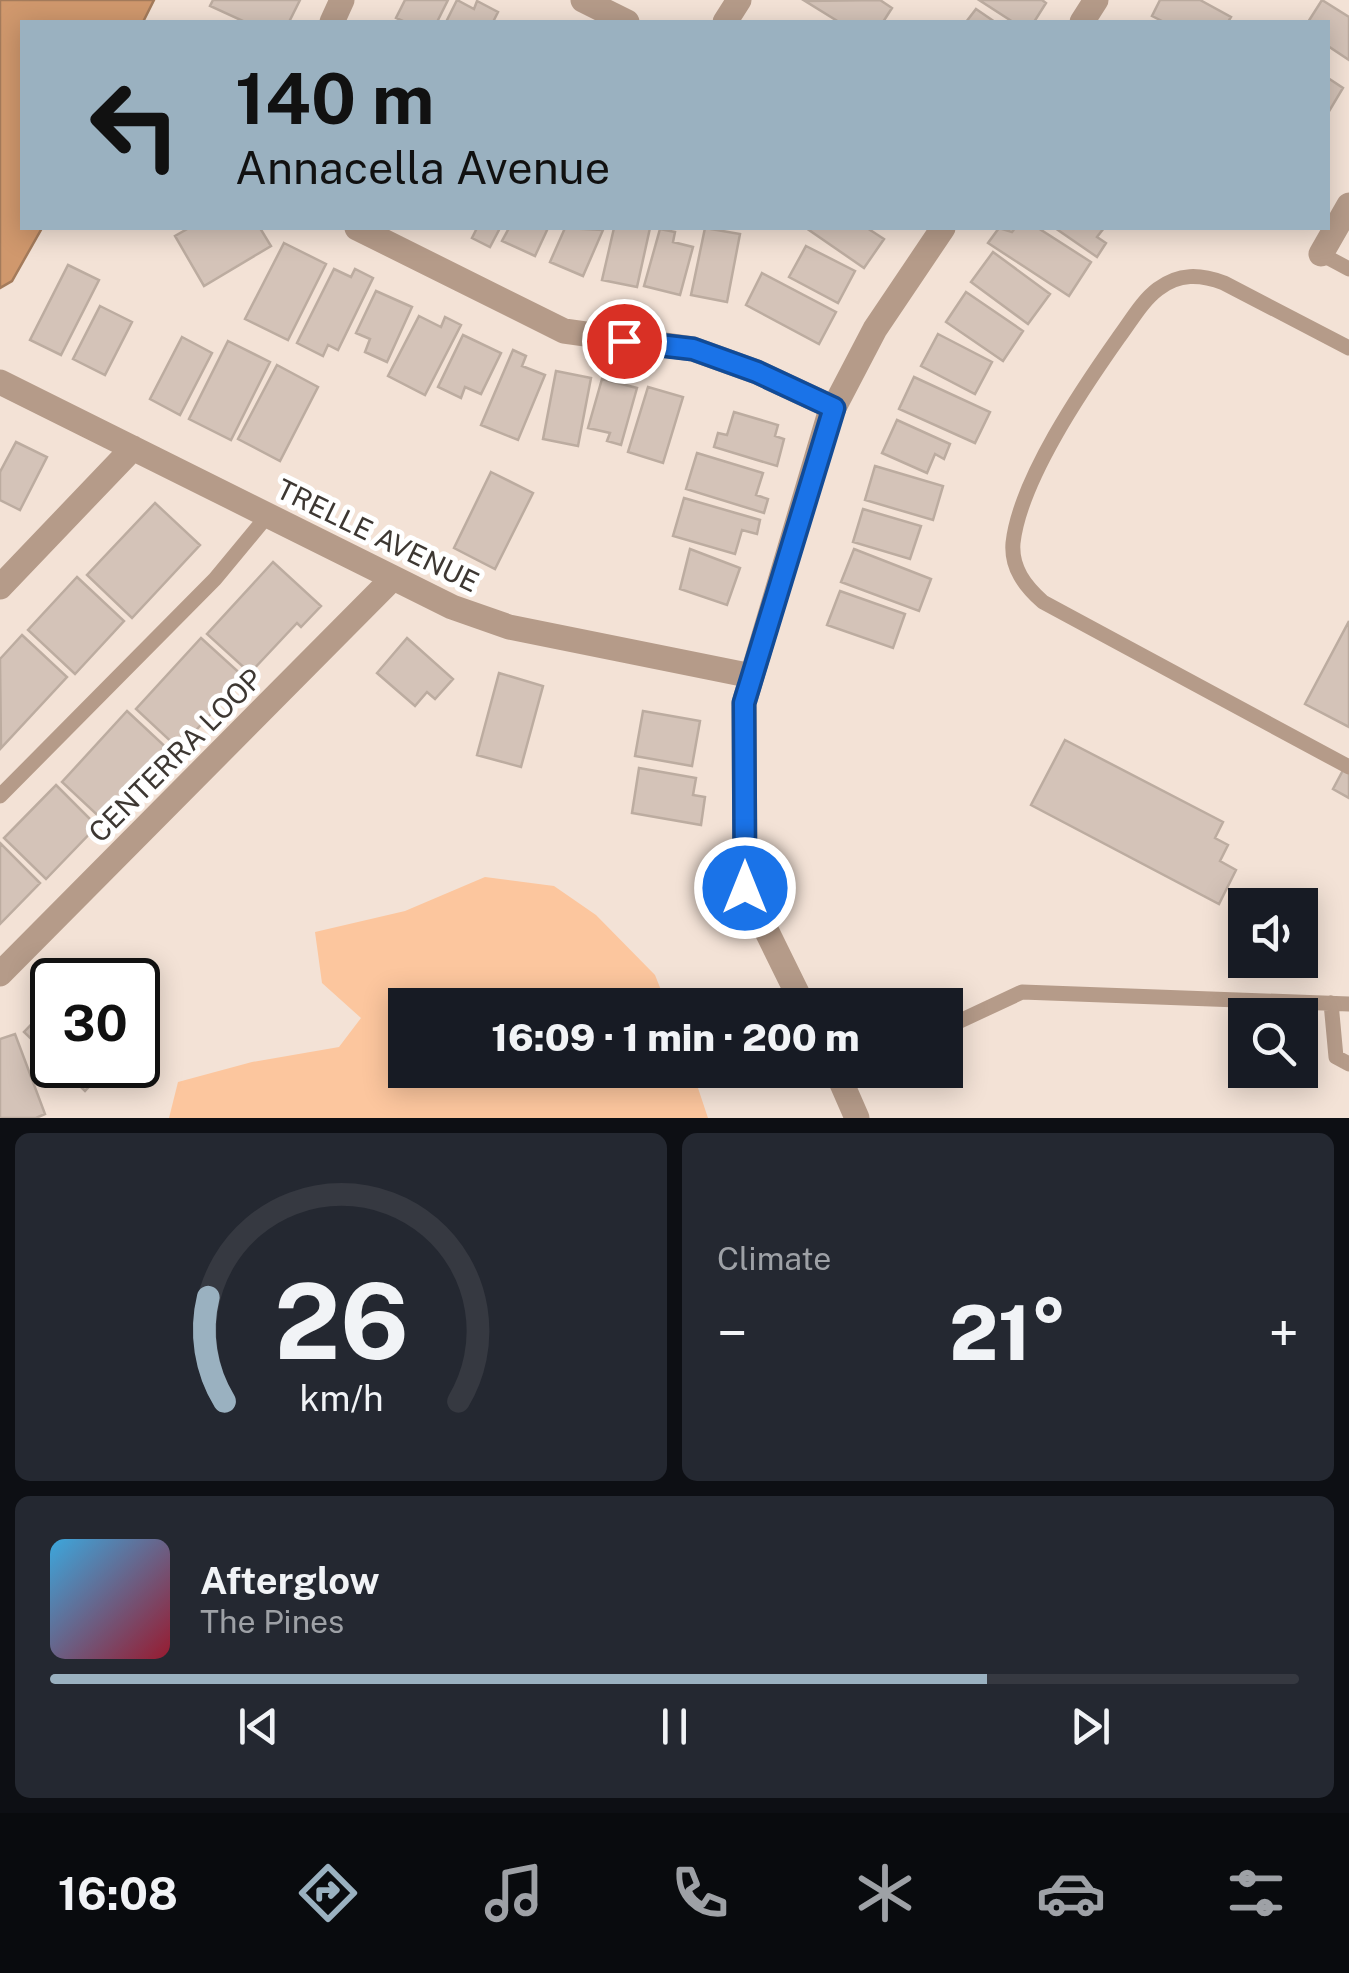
<!DOCTYPE html>
<meta charset="utf-8">
<style>
body{margin:0;font-family:"Public Sans",sans-serif;background:#242831;color:#f1f3f6;height:100vh;display:flex;flex-direction:column;font-size:38px;white-space:nowrap}
*{box-sizing:border-box;margin:0}
p{font-size:32px;color:#9ea1a6}
.icon{flex:none;width:55px;height:55px;fill:none;stroke:currentColor;stroke-width:2;stroke-linecap:round;stroke-linejoin:round}
.map{position:relative;height:1118px;overflow:hidden}
.panel{display:flex;flex-direction:column;gap:15px;padding:15px;background:#0d0f14;flex:1}
.panel>*{flex:none}
.top-card{position:absolute;left:20px;top:20px;width:1310px;height:210px;border-radius:0px;box-shadow:0 5px 25px #0003;background:#9ab1c0;color:#111;overflow:hidden}
.buttons{position:absolute;left:1228px;top:888px;display:grid;gap:20px}
.buttons a{display:grid;place-items:center;width:90px;height:90px;border-radius:0px;background:#171b24;box-shadow:0 5px 25px #0003;font-size:50px}
.speed{position:absolute;left:30px;top:958px;display:flex;gap:20px;font-size:50px;font-weight:700;text-align:center}
.speed>*{display:grid;place-content:center;width:130px;height:130px;border-radius:50%;background:#171b24;box-shadow:0 5px 25px #0003;line-height:1}
.speed .limit{border:5px solid #111;border-radius:15px;background:#fff;color:#111}
.pin{position:absolute;display:grid;place-items:center;width:85px;height:85px;color:#fff;margin:-42px;border:5px solid #fff;border-radius:50%;box-shadow:0 2px 10px #0007}
.me{position:absolute;width:110px;margin:-55px;rotate:0deg;stroke-linejoin:round;filter:drop-shadow(0 0 8px #0008)}
.turn{display:flex;align-items:center;gap:35px;height:210px;padding:0 50px;font-size:45px}
.turn .icon{width:130px;height:130px;stroke-width:2.5}
.turn b{display:block;font-size:70px;line-height:85px}
.big{font-size:75px;font-weight:800;line-height:1.1}
.panel .card{flex:1;display:flex;flex-direction:column;justify-content:center;gap:15px;min-width:0;padding:0 35px;border-radius:15px;background:#242831}
.panel .dial{align-items:center;gap:0}
.dial svg{height:260px;overflow:visible;fill:none;stroke:#363941;stroke-width:7;stroke-linecap:round;text-anchor:middle}
.dial text{fill:#f1f3f6;stroke:none}
.song{display:flex;align-items:center;gap:30px}
.cover{width:120px;height:120px;border-radius:15px;background:linear-gradient(135deg,hsl(200 70% 55%),hsl(350 70% 35%))}
.played{height:10px;border-radius:5px;background:linear-gradient(90deg,#9ab1c0 75%,#363941 75%)}
.keys{display:flex;justify-content:space-around;direction:ltr}
.heat{display:flex;justify-content:space-between;align-items:center;font-size:55px;direction:ltr}
.panel .tiles{flex:1;display:grid;gap:15px;grid-template-columns:1fr 1fr}
.card:last-child{grid-column:span 2}
.trip{position:absolute;left:388px;top:988px;width:575px;height:100px;border-radius:0px;background:#171b24;box-shadow:0 5px 25px #0003;font-weight:800;line-height:100px;text-align:center}
.tabs{display:flex;height:160px;justify-content:space-around;align-items:center;background:#090b0e;color:#9ea1a6}
.tabs .icon{width:70px;height:70px}
.tabs .selected{color:#9ab1c0}
.tabs b{font-size:45px;color:#f1f3f6}
.map>svg:first-child{display:block}
.green{fill:#fcc69e}
.water{fill:#d0986d;stroke:#a47b5b;stroke-width:2.5}
.building{fill:#d4c3b8;stroke:#bcaca0;stroke-width:2.5}
.lines{fill:none;stroke-linecap:round;stroke-linejoin:round}
.service{stroke:#b59b89;stroke-width:15}
.minor{stroke:#b59b89;stroke-width:25}
.route-casing{stroke:#114b97;stroke-width:25}
.route{stroke:#1a73e8;stroke-width:18}
.labels{text-anchor:middle;dominant-baseline:central;stroke-width:10;stroke-linejoin:round;paint-order:stroke}
.street-label{font-size:28px;fill:#3d3732;stroke:#fff}
</style>
<div class="map">
<svg width="1349" height="1118" viewBox="0 0 1349 1118">
<rect width="100%" height="100%" fill="#f3e2d6"/>
<path class="green" d="M 485,877 L 554,886 L 596,915 L 655,975 L 667,1005 L 405,1005 L 405,1070 L 692,1070 L 708,1118 L 169,1118 L 178,1082 L 252,1062 L 339,1047 L 361,1018 L 322,983 L 315,932 L 405,911 Z"/>
<path class="water" d="M 0,0 L 154,0 L 143,22 L 22,22 L 22,228 L 42,228 L 12,281 L 0,288 Z"/>
<path class="building" d="M 213,0 L 300,0 L 289,22 L 245,22 L 210,6 Z
M 405,0 L 448,0 L 437,22 L 405,22 L 396,18 Z
M 457,0 L 474,9 L 477,1 L 498,12 L 493,22 L 446,22 Z
M 880,0 L 892,8 L 883,22 L 839,22 L 805,1 Z
M 979,0 L 1042,0 L 1046,3 L 1034,22 L 1013,22 Z
M 1160,0 L 1200,0 L 1231,17 L 1228,22 L 1164,22 L 1152,16 Z
M 1322,0 L 1349,17 L 1349,60 L 1328,46 L 1328,22 L 1308,22 Z
M 976,9 L 995,22 L 966,22 Z
M 1328,78 L 1343,88 L 1328,113 Z
M 189,228 L 260,228 L 271,246 L 204,286 L 175,236 Z
M 477,228 L 500,228 L 490,247 L 472,238 Z
M 509,228 L 548,228 L 535,256 L 502,241 Z
M 565,228 L 603,230 L 583,276 L 550,262 Z
M 614,228 L 650,228 L 637,287 L 602,280 Z
M 705,228 L 740,234 L 727,302 L 691,295 Z
M 806,228 L 867,228 L 884,239 L 864,268 Z
M 999,228 L 1012,232 L 1015,228 L 1038,228 L 1091,262 L 1069,296 L 988,243 Z
M 1055,228 L 1104,228 L 1097,237 L 1106,243 L 1097,257 Z
M 660,229 L 675,232 L 673,242 L 693,247 L 680,295 L 644,286 Z
M 284,243 L 326,264 L 288,340 L 245,319 Z
M 806,246 L 855,271 L 838,303 L 789,277 Z
M 993,252 L 1050,294 L 1028,324 L 971,282 Z
M 68,265 L 99,280 L 61,355 L 30,340 Z
M 334,269 L 351,277 L 355,269 L 373,278 L 338,350 L 328,345 L 323,356 L 297,343 Z
M 762,273 L 836,312 L 819,344 L 746,305 Z
M 376,291 L 412,307 L 387,362 L 365,352 L 370,339 L 356,333 Z
M 966,292 L 1023,331 L 1003,361 L 946,322 Z
M 100,306 L 132,322 L 105,375 L 73,359 Z
M 419,316 L 441,327 L 445,317 L 461,325 L 425,395 L 388,376 Z
M 938,334 L 992,362 L 975,394 L 921,366 Z
M 463,335 L 501,353 L 481,394 L 465,387 L 461,398 L 438,387 Z
M 182,337 L 212,353 L 180,415 L 150,399 Z
M 228,341 L 270,362 L 231,440 L 189,419 Z
M 513,350 L 526,356 L 522,366 L 545,375 L 518,440 L 481,425 Z
M 277,365 L 318,387 L 280,461 L 238,439 Z
M 556,371 L 591,378 L 578,446 L 543,439 Z
M 914,377 L 990,412 L 975,443 L 899,409 Z
M 602,379 L 637,388 L 621,445 L 607,441 L 610,433 L 588,428 Z
M 648,387 L 683,397 L 663,463 L 628,452 Z
M 734,412 L 778,425 L 775,436 L 784,439 L 777,466 L 714,447 L 718,433 L 727,435 Z
M 897,420 L 950,444 L 944,459 L 935,454 L 927,473 L 882,453 Z
M 16,442 L 47,457 L 20,510 L 0,500 L 0,472 Z
M 697,453 L 763,473 L 756,495 L 768,499 L 764,513 L 686,489 Z
M 875,466 L 943,486 L 933,520 L 865,500 Z
M 491,472 L 533,493 L 495,569 L 454,548 Z
M 684,498 L 760,520 L 757,534 L 742,530 L 735,554 L 673,536 Z
M 155,503 L 200,545 L 132,618 L 87,575 Z
M 863,509 L 921,526 L 910,559 L 853,542 Z
M 690,549 L 740,568 L 727,605 L 680,589 Z
M 854,549 L 931,579 L 919,611 L 841,582 Z
M 273,562 L 321,606 L 301,627 L 297,623 L 250,673 L 207,634 Z
M 77,577 L 124,621 L 75,674 L 28,630 Z
M 840,591 L 905,614 L 893,648 L 827,625 Z
M 1349,621 L 1349,727 L 1305,704 Z
M 22,635 L 67,677 L 1,748 L 0,659 Z
M 201,638 L 244,677 L 179,749 L 136,709 Z
M 407,638 L 453,679 L 435,699 L 427,692 L 415,706 L 377,673 Z
M 499,673 L 543,686 L 521,767 L 477,755 Z
M 127,711 L 170,751 L 108,825 L 62,782 Z
M 643,711 L 700,721 L 692,766 L 635,756 Z
M 1065,740 L 1223,822 L 1215,838 L 1228,845 L 1220,861 L 1236,870 L 1219,904 L 1031,805 Z
M 1349,759 L 1349,798 L 1333,789 Z
M 639,768 L 696,778 L 693,795 L 705,797 L 701,825 L 632,813 Z
M 56,785 L 97,826 L 46,879 L 4,838 Z
M 0,843 L 40,883 L 0,924 Z
M 52,1003 L 52,1059 L 24,1032 Z
M 15,1034 L 45,1114 L 36,1118 L 0,1118 L 0,1039 Z
M 58,1065 L 109,1065 L 85,1091 Z"/>
<g class="lines">
<path class="service" d="M 1321,254 L 1349,269
M 1349,348 L 1224,283 C 1200,274 1179,273 1158,289 C 1142,301 1131,321 1119,337 C 1083,388 1020,480 1013,543 C 1011,568 1025,586 1043,602 L 1349,767
M 0,796 L 215,579 L 268,515
M 1331,1003 L 1336,1057 L 1349,1064
M 945,1028 L 1022,992 L 1349,1004"/>
<path class="minor" d="M 583,0 L 627,22
M 332,22 L 342,0
M 725,22 L 739,0
M 1082,22 L 1096,0
M 357,228 L 564,331 L 693,349 L 757,372 L 834,408
M 1321,254 L 1349,205
M 0,382 L 452,607 L 509,627 L 752,676
M 0,587 L 133,448
M 0,974 L 393,578
M 803,1005 L 745,887 L 744,703 L 828,419 L 875,329 L 943,228
M 836,1070 L 857,1118"/>
</g>
<g class="lines">
<defs>
<path id="route" d="M 624,341 L 693,349 L 757,372 L 834,408 L 744,703 L 745,888"/>
</defs>
<use href="#route" class="route-casing"/>
<use href="#route" class="route"/>
</g>
<g class="labels">
<g class="street-label">
<text transform="translate(378 535) rotate(26)">TRELLE AVENUE</text>
<text transform="translate(175 755) rotate(-45)">CENTERRA LOOP</text>
</g>
</g>
</svg>
<div class="buttons">
<a><svg class="icon" aria-label="sound" viewBox="0 0 24 24"><path d="M4 9h4l5-4v14l-5-4H4zM17 9q2 3 0 6"/></svg></a>
<a><svg class="icon" aria-label="search" viewBox="0 0 24 24"><circle cx="10" cy="10" r="6"/><path d="M15 15l6 6"/></svg></a>
</div>
<div class="speed"><div class="limit">30</div></div>
<div class="pin" style="left:624px;top:341px;background:#d93025"><svg class="icon" aria-label="arrive" viewBox="0 0 24 24"><path d="M6 21V4h12l-3 4 3 4H6"/></svg></div>
<svg class="me" style="left:745px;top:888px" viewBox="-20 -20 40 40"><circle r="17" fill="#1a73e8" stroke="#fff" stroke-width="3"/><path d="M0-11L8 9 0 5-8 9z" fill="#fff"/></svg>
<div class="trip">16:09 · 1 min · 200 m</div>
<div class="top-card">
<div class="turn"><svg class="icon" aria-label="left" viewBox="0 0 24 24"><path d="M17 20v-9H6M10 6l-5 5 5 5"/></svg><div><b>140 m</b>Annacella Avenue</div></div>
</div>
</div>
<section class="panel">
<div class="tiles">
<div class="card dial"><svg viewBox="0 0 100 80">
<path d="M14 69A42 42 0 1 1 86 69"/>
<path d="M14 69A42 42 0 0 1 9 37" stroke="#9ab1c0"/>
<text x="50" y="56" font-size="32" font-weight="700">26</text>
<text x="50" y="72" font-size="11">km/h</text>
</svg></div>
<div class="card"><p>Climate</p>
<div class="heat"><a>−</a><b class="big">21°</b><a>+</a></div>
</div>
<div class="card">
<div class="song"><i class="cover"></i><div><b>Afterglow</b><p>The Pines</p></div></div>
<div class="played"></div>
<div class="keys"><svg class="icon" aria-label="previous" viewBox="0 0 24 24"><path d="M18 5L8 12l10 7zM5 5v14"/></svg><svg class="icon" aria-label="pause" viewBox="0 0 24 24"><path d="M8 5v14M16 5v14"/></svg><svg class="icon" aria-label="next" viewBox="0 0 24 24"><path d="M6 5l10 7-10 7zM19 5v14"/></svg></div>
</div>
</div>
</section>
<nav class="tabs">
<b>16:08</b>
<svg class="icon selected" aria-label="directions" viewBox="0 0 24 24"><path d="M12 3l9 9-9 9-9-9zM9 14v-3h6M13 9l2 2-2 2"/></svg>
<svg class="icon" aria-label="music" viewBox="0 0 24 24"><path d="M9 18V5l10-2v13"/><circle cx="6" cy="18" r="3"/><circle cx="16" cy="16" r="3"/></svg>
<svg class="icon" aria-label="phone" viewBox="0 0 24 24"><path d="M5 4h4l2 5-3 2q2 4 5 5l2-3 5 2v4C11 20 4 13 5 4z"/></svg>
<svg class="icon" aria-label="climate" viewBox="0 0 24 24"><path d="M12 3v18M4 7l16 10M4 17L20 7"/></svg>
<svg class="icon" aria-label="car" viewBox="0 0 24 24"><path d="M5 17H2v-5l4-1 3-4h7l3 4 3 1v5h-3M9 17h6M6 11h13"/><circle cx="7" cy="17" r="2"/><circle cx="17" cy="17" r="2"/></svg>
<svg class="icon" aria-label="filters" viewBox="0 0 24 24"><path d="M4 7h16M4 17h16"/><circle cx="9" cy="7" r="2"/><circle cx="15" cy="17" r="2"/></svg>
</nav>
